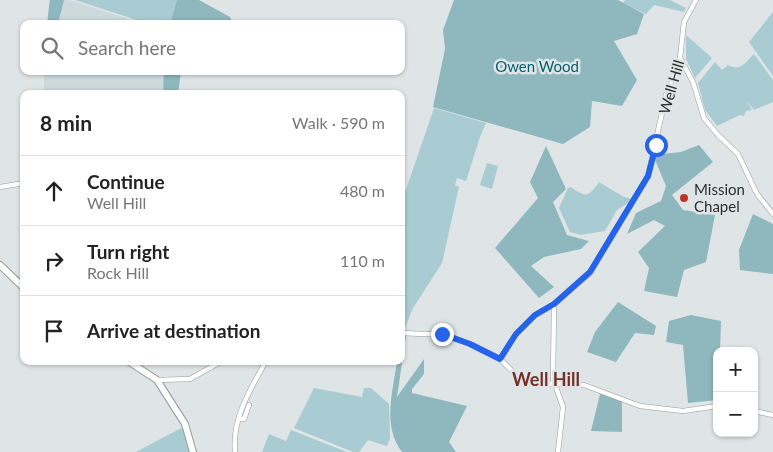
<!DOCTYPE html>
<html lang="en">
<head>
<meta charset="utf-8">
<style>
	:root { --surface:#fff; --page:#f2f2f2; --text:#222; --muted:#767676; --line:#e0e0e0 }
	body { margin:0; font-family:Lato,sans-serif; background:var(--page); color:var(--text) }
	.controls { position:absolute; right:15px; bottom:15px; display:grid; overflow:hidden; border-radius:10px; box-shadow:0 1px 4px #0004 }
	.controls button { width:45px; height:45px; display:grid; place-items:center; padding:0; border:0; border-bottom:1px solid var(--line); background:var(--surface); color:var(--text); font:25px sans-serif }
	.stop { position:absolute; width:15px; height:15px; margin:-11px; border:4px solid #2563eb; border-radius:50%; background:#fff }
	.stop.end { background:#2563eb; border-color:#fff; box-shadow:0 1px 5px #0008 }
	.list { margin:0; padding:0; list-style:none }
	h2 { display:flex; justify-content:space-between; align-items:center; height:65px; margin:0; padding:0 20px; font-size:21px }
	h2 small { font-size:16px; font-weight:400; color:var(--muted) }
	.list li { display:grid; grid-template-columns:32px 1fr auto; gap:15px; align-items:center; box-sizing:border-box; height:70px; padding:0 20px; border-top:1px solid var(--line) }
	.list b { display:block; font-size:19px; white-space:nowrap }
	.list p { margin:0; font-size:16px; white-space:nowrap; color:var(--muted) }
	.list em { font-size:16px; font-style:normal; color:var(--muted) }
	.icon { flex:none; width:28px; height:28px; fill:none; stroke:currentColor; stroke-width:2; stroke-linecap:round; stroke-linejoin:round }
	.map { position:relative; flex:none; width:773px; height:452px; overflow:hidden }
	.search { position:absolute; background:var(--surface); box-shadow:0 1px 4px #0004; left:20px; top:20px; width:385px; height:55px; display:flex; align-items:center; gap:12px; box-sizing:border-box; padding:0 18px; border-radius:10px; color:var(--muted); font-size:19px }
	.panel { position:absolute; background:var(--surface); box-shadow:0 1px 4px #0004; left:20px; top:90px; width:385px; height:275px; border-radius:10px }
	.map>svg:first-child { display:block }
	.built { fill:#ccdadd }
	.green { fill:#a9ccd2 }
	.forest { fill:#8eb7be }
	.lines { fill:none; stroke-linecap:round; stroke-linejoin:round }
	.street-casing { stroke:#959a9b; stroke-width:5.5 }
	.secondary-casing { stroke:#959a9b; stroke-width:8 }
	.street { stroke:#fff; stroke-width:4.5 }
	.secondary { stroke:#fff; stroke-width:6 }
	.route { stroke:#2563eb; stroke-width:6 }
	.poi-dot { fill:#c03327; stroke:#dfe5e6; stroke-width:2 }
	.labels { text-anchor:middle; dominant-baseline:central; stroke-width:5; stroke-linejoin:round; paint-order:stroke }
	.park-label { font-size:15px; fill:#075f6b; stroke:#dfe5e6 }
	.street-label { font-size:15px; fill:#2d2f2f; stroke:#dfe5e6 }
	.poi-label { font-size:15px; fill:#2d2f2f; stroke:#dfe5e6; text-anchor:start }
	.quarter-label { font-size:18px; font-weight:bold; fill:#742f26; stroke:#dfe5e6 }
</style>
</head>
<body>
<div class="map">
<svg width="773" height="452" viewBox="0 0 773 452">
	<rect width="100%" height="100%" fill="#dfe5e6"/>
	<g class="built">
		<polygon points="49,0 69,0 145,24 47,24"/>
		<polygon points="44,71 177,71 170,94 44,94"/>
	</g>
	<g class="green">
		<polygon points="75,0 177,0 170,24 149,24"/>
		<polygon points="625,0 670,0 686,8 684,12 654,5 646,14 623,3"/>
		<polygon points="773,12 773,76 749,42"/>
		<polygon points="686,35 712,58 695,78 686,59"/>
		<path d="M754,54L773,80V102L754,110L747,101L752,110L746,111L744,116L740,115L717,126L705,110L698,83L715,62L722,70L728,65C740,72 746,62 754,54Z"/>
		<polygon points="434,108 486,123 480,137 466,181 457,178 455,185 459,187 442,263 413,308 405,328 401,328 401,204"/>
		<polygon points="487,163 498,166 492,189 480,185"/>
		<path d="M599,182L624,197L632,199L630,202L617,210L605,231L580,235L570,232L559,208L568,188L571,187C586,198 589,197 599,182Z"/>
		<polygon points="314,388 362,397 364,388 371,388 389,404 390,438 387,446 368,440 359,452 353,452 294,428"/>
		<polygon points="183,427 189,452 136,452"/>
		<polygon points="291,430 347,452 262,452 269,434 286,441"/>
	</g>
	<g class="forest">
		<polygon points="50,0 64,0 58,24 47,24"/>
		<polygon points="177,0 199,0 230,17 233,24 170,24"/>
		<polygon points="454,0 618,0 644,14 637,34 614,41 637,80 622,106 592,101 590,127 563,144 433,107 445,49 443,30"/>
		<polygon points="164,71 181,71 178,94 163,94"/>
		<polygon points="699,145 713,162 672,195 683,210 715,215 706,262 684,270 677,297 644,291 649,268 638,252 665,226 654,220 627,234 636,213 661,201 666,186 653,155 681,152"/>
		<polygon points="546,146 566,189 553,202 567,235 589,241 581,249 544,257 531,266 554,287 539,298 495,248 538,198 530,182"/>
		<polygon points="753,214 773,224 773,274 740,270 739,250"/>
		<polygon points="618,302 656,326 654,335 635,333 616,362 587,352 595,332"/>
		<polygon points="691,315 721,321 720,351 717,351 717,400 688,403 683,345 666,342 669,321"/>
		<path d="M401,335L406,336L397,397L424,359V374L412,389V393L467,406L449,442L456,452H402C382,426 393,391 397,361H401Z"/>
		<polygon points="600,394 622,399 622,432 591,431"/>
	</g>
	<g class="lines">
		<defs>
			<g id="street">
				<polyline points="680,58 693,82 704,118 718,135 738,154 757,194 773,214"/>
				<polyline points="0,187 24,183"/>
				<polyline points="554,304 553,379 563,407 558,452"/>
				<polyline points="401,333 447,335 470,344 500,359 520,379 532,383 584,385 640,406 683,411 717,406"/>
				<polyline points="500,359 516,334 535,315 554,304 590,273 648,176 666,95 680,58 684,22 696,0"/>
				<polyline points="157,380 190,379 222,361"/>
				<polyline points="754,411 773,415"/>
				<polyline points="239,419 244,419 249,405"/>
				<path d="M235,452C232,418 250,390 266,361"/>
			</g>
			<g id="secondary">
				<polyline points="0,265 24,288"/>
				<polyline points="128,361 157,380 185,424 193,452"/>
			</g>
		</defs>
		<use href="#street" class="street-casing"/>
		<use href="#secondary" class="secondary-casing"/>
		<use href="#street" class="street"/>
		<use href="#secondary" class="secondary"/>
	</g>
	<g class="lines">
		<polyline class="route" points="442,334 470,344 500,359 516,334 535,315 554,304 590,272 648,176 656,145"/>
	</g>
	<circle class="poi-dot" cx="684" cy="198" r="5"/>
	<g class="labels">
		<g class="park-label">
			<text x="537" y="66">Owen Wood</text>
		</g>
		<g class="street-label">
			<text transform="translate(671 87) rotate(-74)">Well Hill</text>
		</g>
		<g class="poi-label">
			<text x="694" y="189">Mission<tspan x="694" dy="17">Chapel</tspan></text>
		</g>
		<g class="quarter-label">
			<text x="546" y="379">Well Hill</text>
		</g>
	</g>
</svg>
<div class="controls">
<button>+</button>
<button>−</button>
</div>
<div class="stop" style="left:656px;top:145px"></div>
<div class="stop end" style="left:442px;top:334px"></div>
<div class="search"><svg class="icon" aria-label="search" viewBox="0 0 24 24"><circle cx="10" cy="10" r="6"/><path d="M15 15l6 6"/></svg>Search here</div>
<section class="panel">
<h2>8 min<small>Walk · 590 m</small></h2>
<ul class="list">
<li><svg class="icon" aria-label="ahead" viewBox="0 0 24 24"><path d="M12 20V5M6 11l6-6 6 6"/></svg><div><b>Continue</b><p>Well Hill</p></div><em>480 m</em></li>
<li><svg class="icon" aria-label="right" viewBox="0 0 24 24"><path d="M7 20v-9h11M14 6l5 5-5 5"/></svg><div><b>Turn right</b><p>Rock Hill</p></div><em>110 m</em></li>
<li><svg class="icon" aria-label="arrive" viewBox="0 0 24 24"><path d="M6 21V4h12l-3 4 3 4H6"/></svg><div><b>Arrive at destination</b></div></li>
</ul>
</section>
</div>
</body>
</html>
